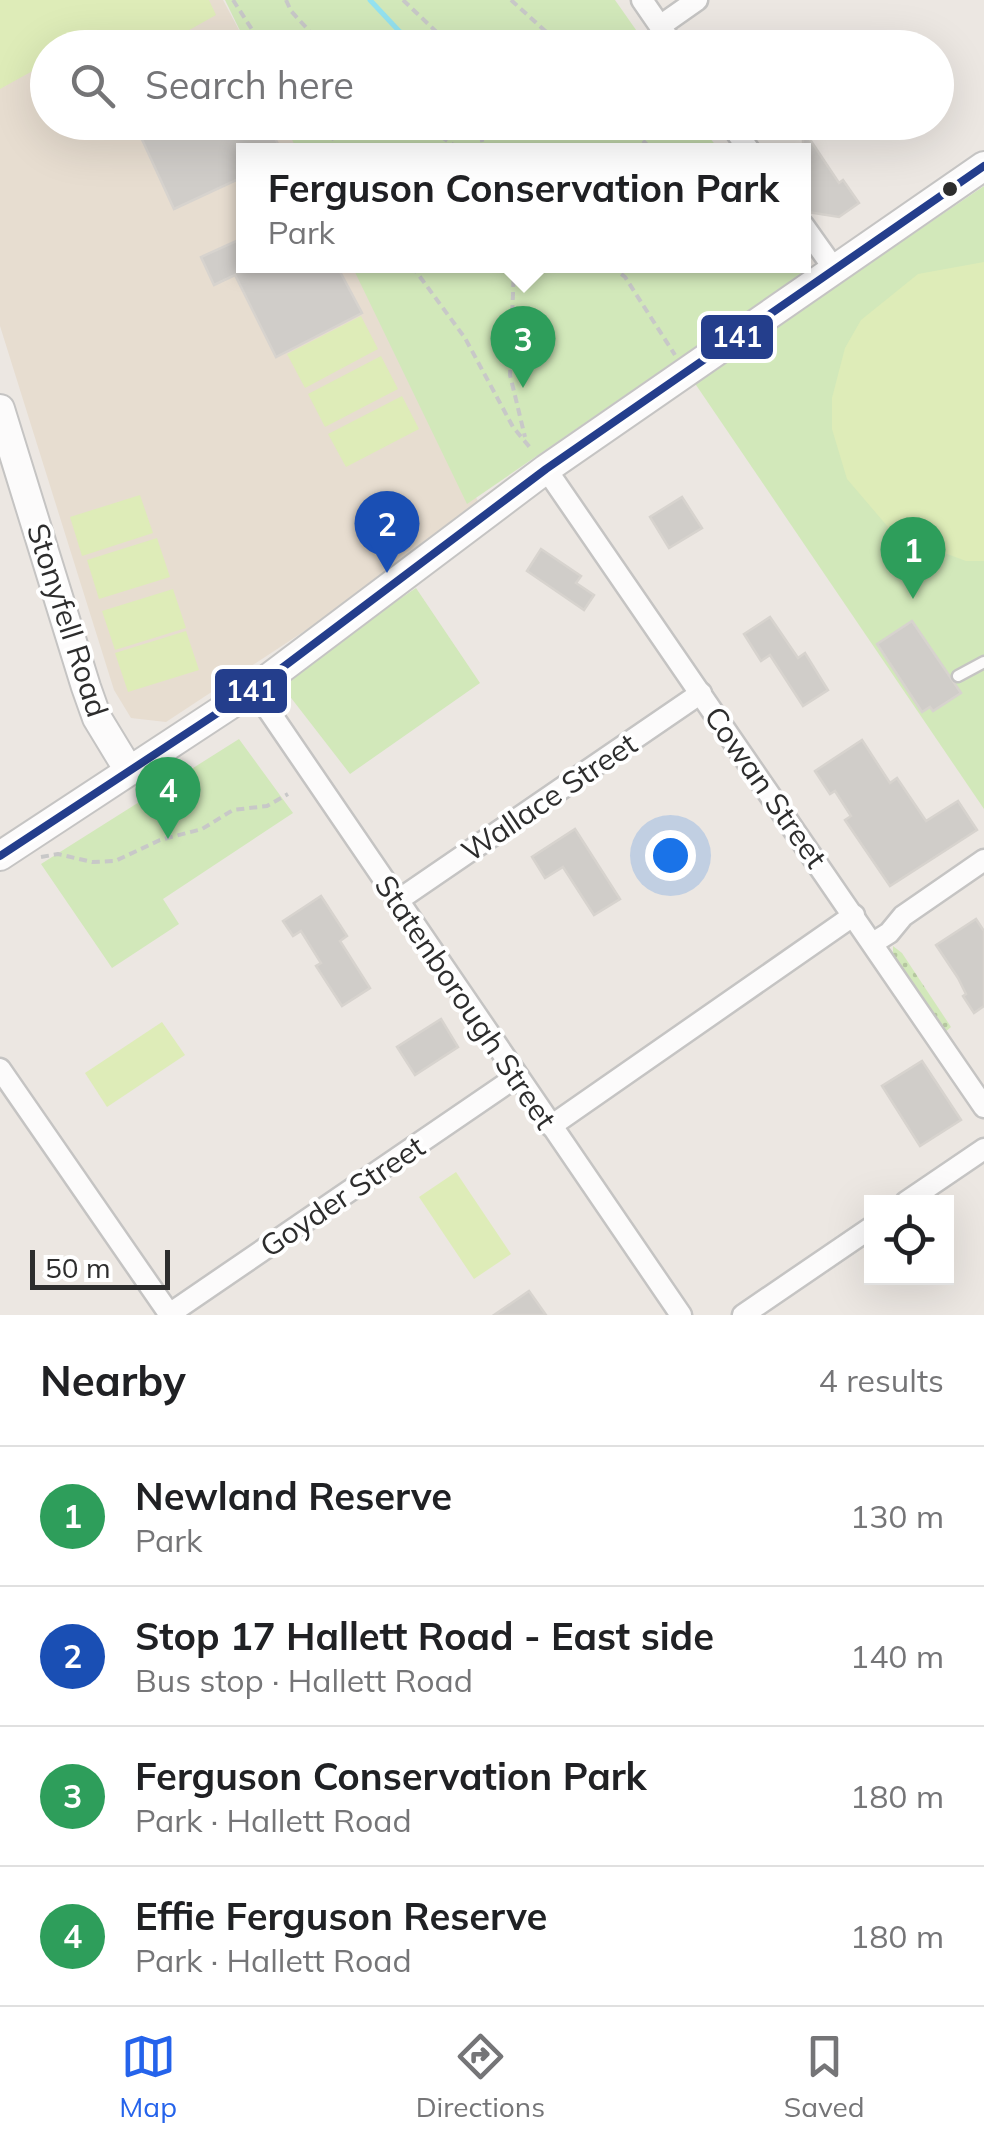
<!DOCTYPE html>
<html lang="en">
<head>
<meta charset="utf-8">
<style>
	:root { --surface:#fff; --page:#f6f6f6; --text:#202124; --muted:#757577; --line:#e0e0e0; --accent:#2563eb }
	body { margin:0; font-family:Mulish,sans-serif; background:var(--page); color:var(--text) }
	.controls { position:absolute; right:30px; bottom:30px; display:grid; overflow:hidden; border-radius:0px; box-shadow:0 10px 40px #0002 }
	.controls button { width:90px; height:90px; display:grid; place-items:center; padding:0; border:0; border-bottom:2px solid var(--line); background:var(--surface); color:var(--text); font:50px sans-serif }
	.scale { position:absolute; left:30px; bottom:25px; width:140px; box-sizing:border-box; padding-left:10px; border:5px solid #2d2d2d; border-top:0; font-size:28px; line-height:35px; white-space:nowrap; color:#2d2d2d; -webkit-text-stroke:8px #fff; paint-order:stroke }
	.you { position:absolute; left:670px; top:855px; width:35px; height:35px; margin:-25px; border:8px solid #fff; border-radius:50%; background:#1a73e8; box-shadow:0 0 0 15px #1a73e833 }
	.badge { display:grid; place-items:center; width:65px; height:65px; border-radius:50%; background:var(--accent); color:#fff; font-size:32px; font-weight:700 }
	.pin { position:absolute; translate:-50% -82px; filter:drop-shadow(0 2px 5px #0008) }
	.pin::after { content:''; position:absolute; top:52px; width:35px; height:30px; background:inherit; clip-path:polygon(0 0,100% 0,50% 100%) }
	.popup { position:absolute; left:236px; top:143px; width:575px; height:130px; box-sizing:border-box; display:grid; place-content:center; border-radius:0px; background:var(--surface); filter:drop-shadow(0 2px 8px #0005); font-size:32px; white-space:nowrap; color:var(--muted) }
	.popup b { font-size:38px; color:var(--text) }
	.popup::after { content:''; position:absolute; left:50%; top:100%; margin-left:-20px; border:20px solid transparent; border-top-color:var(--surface) }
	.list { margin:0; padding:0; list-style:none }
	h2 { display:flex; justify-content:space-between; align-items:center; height:130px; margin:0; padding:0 40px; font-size:42px }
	h2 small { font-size:32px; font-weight:400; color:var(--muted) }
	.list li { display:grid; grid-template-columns:65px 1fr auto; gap:30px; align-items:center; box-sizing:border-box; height:140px; padding:0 40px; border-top:2px solid var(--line) }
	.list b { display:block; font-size:38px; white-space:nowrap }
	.list p { margin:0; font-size:32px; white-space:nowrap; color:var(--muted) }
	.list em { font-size:32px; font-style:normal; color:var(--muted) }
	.icon { flex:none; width:55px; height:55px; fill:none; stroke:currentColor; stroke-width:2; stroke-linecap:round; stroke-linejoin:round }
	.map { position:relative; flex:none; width:984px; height:1315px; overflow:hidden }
	.search { position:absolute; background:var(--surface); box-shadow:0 10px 40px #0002; left:30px; right:30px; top:30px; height:110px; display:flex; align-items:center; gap:25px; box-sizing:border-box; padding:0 35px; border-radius:55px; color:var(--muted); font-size:38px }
	.sheet { height:690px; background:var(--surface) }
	nav { display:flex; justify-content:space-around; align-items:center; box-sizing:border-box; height:140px; border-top:2px solid var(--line); background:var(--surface); font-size:28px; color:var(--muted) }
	nav a { display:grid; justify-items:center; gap:5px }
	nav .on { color:var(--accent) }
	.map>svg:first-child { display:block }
	.education { fill:#e7ddd0 }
	.grass { fill:url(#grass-dots) }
	.park { fill:#d2e8ba }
	.pitch { fill:#deecb8 }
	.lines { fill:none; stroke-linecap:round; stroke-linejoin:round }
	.stream { stroke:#94e2f0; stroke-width:5 }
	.building { fill:#d0cdc9; stroke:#d7d3ce; stroke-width:2.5 }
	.lane-casing { stroke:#c5c4c3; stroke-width:15 }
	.street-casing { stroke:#c5c4c3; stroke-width:25 }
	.secondary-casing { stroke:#c5c4c3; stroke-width:32 }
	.path { stroke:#c8c8c8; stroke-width:4; stroke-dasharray:8 5; stroke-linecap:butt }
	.lane { stroke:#fcfbfb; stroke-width:10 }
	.street { stroke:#fcfbfb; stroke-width:20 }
	.secondary { stroke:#fcfbfb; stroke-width:28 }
	.bus-1-casing { stroke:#fff; stroke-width:15 }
	.bus-1 { stroke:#243e8c; stroke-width:8 }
	.bus-dot { fill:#2d2d2d; stroke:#fff; stroke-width:4 }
	.labels { text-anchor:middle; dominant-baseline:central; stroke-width:8; stroke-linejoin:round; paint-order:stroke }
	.street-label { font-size:30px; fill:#2d2d2d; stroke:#fff }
	.line-badge { stroke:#fff; stroke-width:4 }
	.badge-label { font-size:28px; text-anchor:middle; font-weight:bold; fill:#fff }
</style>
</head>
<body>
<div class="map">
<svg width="984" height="1315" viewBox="0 0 984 1315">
	<defs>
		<pattern id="grass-dots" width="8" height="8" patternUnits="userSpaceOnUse" patternTransform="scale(2.5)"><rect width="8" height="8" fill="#d2e8ba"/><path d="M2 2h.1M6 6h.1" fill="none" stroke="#b5c7a0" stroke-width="1.8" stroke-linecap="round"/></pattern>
	</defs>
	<rect width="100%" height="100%" fill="#ece7e2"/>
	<polygon class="education" points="0,0 223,0 248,47 48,48 48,122 286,123 300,150 243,150 243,266 358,266 484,513 166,722 131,718 114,690 0,326"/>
	<polygon class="grass" points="893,946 902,953 951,1027 944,1033 893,957"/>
	<g class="park">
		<polygon points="225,0 615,0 648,47 248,47"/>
		<polygon points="284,123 699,123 719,150 297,150"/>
		<polygon points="984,186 984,809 694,382"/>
		<polygon points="352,266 798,266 803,273 467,504"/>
		<polygon points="416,588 480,683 350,774 278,681"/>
		<polygon points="239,739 293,813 163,899 179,924 112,968 41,864"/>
	</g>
	<g class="pitch">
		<polygon points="0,0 209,0 216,15 159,47 48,48 47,63 0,89"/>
		<polygon points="984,262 984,561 966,561 894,534 847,479 832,429 832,398 845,348 861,320 918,274"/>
		<polygon points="361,316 378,349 305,388 287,354"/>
		<polygon points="381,356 398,389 325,427 308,394"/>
		<polygon points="402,396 419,429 346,467 328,434"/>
		<polygon points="140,495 153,533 82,556 70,517"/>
		<polygon points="157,538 170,577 99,599 87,560"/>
		<polygon points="173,589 186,628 115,650 102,611"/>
		<polygon points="186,631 199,670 128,692 115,653"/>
		<polygon points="162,1022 185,1055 107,1107 85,1073"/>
		<polygon points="456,1172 511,1254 474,1279 419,1197"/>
	</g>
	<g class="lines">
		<polyline class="stream" points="370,0 399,31 423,48"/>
	</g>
	<g class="building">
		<polygon points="134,122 267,122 281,150 243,150 243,177 174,209"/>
		<polygon points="803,129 839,183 843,180 859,203 839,217 808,212 803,204"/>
		<polygon points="243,238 243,266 337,266 362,313 276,357 235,275 214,285 201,257"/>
		<polygon points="682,497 702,528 669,548 650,517"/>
		<polygon points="541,549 581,576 576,583 594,595 584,610 527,571"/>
		<polygon points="770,617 798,658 805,653 828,690 803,706 770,655 761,661 744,634"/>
		<polygon points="912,621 961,693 933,711 930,707 922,712 877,644"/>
		<polygon points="862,740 890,783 897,778 926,821 958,801 977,830 890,886 845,820 851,816 835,791 830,794 815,771"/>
		<polygon points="575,829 620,899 594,915 563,867 545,878 532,857"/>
		<polygon points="321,896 347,936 340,941 370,988 342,1006 316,966 321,963 301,931 293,936 283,921"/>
		<polygon points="976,919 984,931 984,1006 974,1013 963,996 966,994 958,978 936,945"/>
		<polygon points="441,1019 458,1047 415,1075 397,1047"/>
		<polygon points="922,1061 961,1120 920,1146 882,1086"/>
		<polygon points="529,1291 546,1315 494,1315"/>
	</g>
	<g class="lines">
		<defs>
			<polyline id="lane" points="958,676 984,662"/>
			<g id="street">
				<polyline points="642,0 675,48"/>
				<polyline points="660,26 697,0"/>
				<polyline points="729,122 749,150"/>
				<polyline points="803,225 835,270"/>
				<polyline points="546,469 984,1107"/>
				<polyline points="254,689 681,1315"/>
				<polyline points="397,901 701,693"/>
				<polyline points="873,943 889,933 903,916 984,860"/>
				<polyline points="0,1069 170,1315"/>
				<polyline points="551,1126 854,915"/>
				<polyline points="906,1202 984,1149"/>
				<polyline points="168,1315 516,1077"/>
				<polyline points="743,1315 872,1227"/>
			</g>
			<g id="secondary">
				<polyline points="0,409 86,687 97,718 128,769"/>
				<polyline points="0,856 254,689 546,469 984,166"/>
			</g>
		</defs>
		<use href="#lane" class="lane-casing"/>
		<use href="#street" class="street-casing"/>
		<use href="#secondary" class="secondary-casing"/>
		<g class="path">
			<polyline points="233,0 264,48"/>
			<polyline points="286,0 291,11 325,48"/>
			<polyline points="403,0 444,39 468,48"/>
			<polyline points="511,0 564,48"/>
			<polyline points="622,48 644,35"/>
			<polyline points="323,122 340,150"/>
			<polyline points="419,122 461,150"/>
			<polyline points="476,122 485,150"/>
			<polyline points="625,122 652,150"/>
			<polyline points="412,266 465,338 513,427 532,450"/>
			<polyline points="514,266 510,375 525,437"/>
			<polyline points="611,266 625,277 675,355"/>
			<polyline points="41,857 58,854 92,862 115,861 160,840 202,829 233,810 267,806 288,794"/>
		</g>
		<use href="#lane" class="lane"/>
		<use href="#street" class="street"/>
		<use href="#secondary" class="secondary"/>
		<defs>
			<polyline id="bus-1" points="0,856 254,689 546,469 984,166"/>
		</defs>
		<use href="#bus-1" class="bus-1-casing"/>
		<use href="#bus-1" class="bus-1"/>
	</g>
	<circle class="bus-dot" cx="950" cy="189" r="9"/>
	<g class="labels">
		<g class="street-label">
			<text transform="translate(68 620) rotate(72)">Stonyfell Road</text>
			<text transform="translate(766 787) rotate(55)">Cowan Street</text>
			<text transform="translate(549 797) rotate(-34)">Wallace Street</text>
			<text transform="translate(466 1002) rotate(56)">Statenborough Street</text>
			<text transform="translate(342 1196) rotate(-34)">Goyder Street</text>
		</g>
	</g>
	<g class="line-badge">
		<rect x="699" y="313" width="76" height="48" rx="10" fill="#243e8c"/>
		<rect x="213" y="667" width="76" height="48" rx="10" fill="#243e8c"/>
	</g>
	<g class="badge-label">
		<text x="737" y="347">141</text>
		<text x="251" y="701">141</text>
	</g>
</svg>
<div class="controls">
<button><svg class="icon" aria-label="locate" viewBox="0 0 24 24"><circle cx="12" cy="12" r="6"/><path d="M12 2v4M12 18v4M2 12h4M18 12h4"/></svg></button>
</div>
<div class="scale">50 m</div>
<div class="you"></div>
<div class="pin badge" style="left:913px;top:599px;background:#2e9e5b">1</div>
<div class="pin badge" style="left:387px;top:573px;background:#1a4fb4">2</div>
<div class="pin badge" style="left:523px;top:388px;background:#2e9e5b">3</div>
<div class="popup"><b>Ferguson Conservation Park</b>Park</div>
<div class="pin badge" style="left:168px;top:839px;background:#2e9e5b">4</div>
<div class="search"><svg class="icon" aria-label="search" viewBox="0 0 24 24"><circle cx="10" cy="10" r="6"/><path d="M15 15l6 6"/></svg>Search here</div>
</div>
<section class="sheet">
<h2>Nearby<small>4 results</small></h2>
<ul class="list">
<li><span class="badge" style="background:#2e9e5b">1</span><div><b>Newland Reserve</b><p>Park</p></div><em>130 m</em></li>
<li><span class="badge" style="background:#1a4fb4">2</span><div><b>Stop 17 Hallett Road - East side</b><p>Bus stop · Hallett Road</p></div><em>140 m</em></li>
<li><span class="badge" style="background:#2e9e5b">3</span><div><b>Ferguson Conservation Park</b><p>Park · Hallett Road</p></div><em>180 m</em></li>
<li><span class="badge" style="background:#2e9e5b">4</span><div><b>Effie Ferguson Reserve</b><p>Park · Hallett Road</p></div><em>180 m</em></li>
</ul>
</section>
<nav>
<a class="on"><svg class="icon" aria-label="map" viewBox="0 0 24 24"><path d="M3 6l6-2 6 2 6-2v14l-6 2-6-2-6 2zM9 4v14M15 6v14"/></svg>Map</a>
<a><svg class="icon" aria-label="directions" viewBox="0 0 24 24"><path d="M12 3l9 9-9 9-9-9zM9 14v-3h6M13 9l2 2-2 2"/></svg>Directions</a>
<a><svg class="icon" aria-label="saved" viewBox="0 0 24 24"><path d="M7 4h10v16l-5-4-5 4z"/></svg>Saved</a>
</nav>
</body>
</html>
